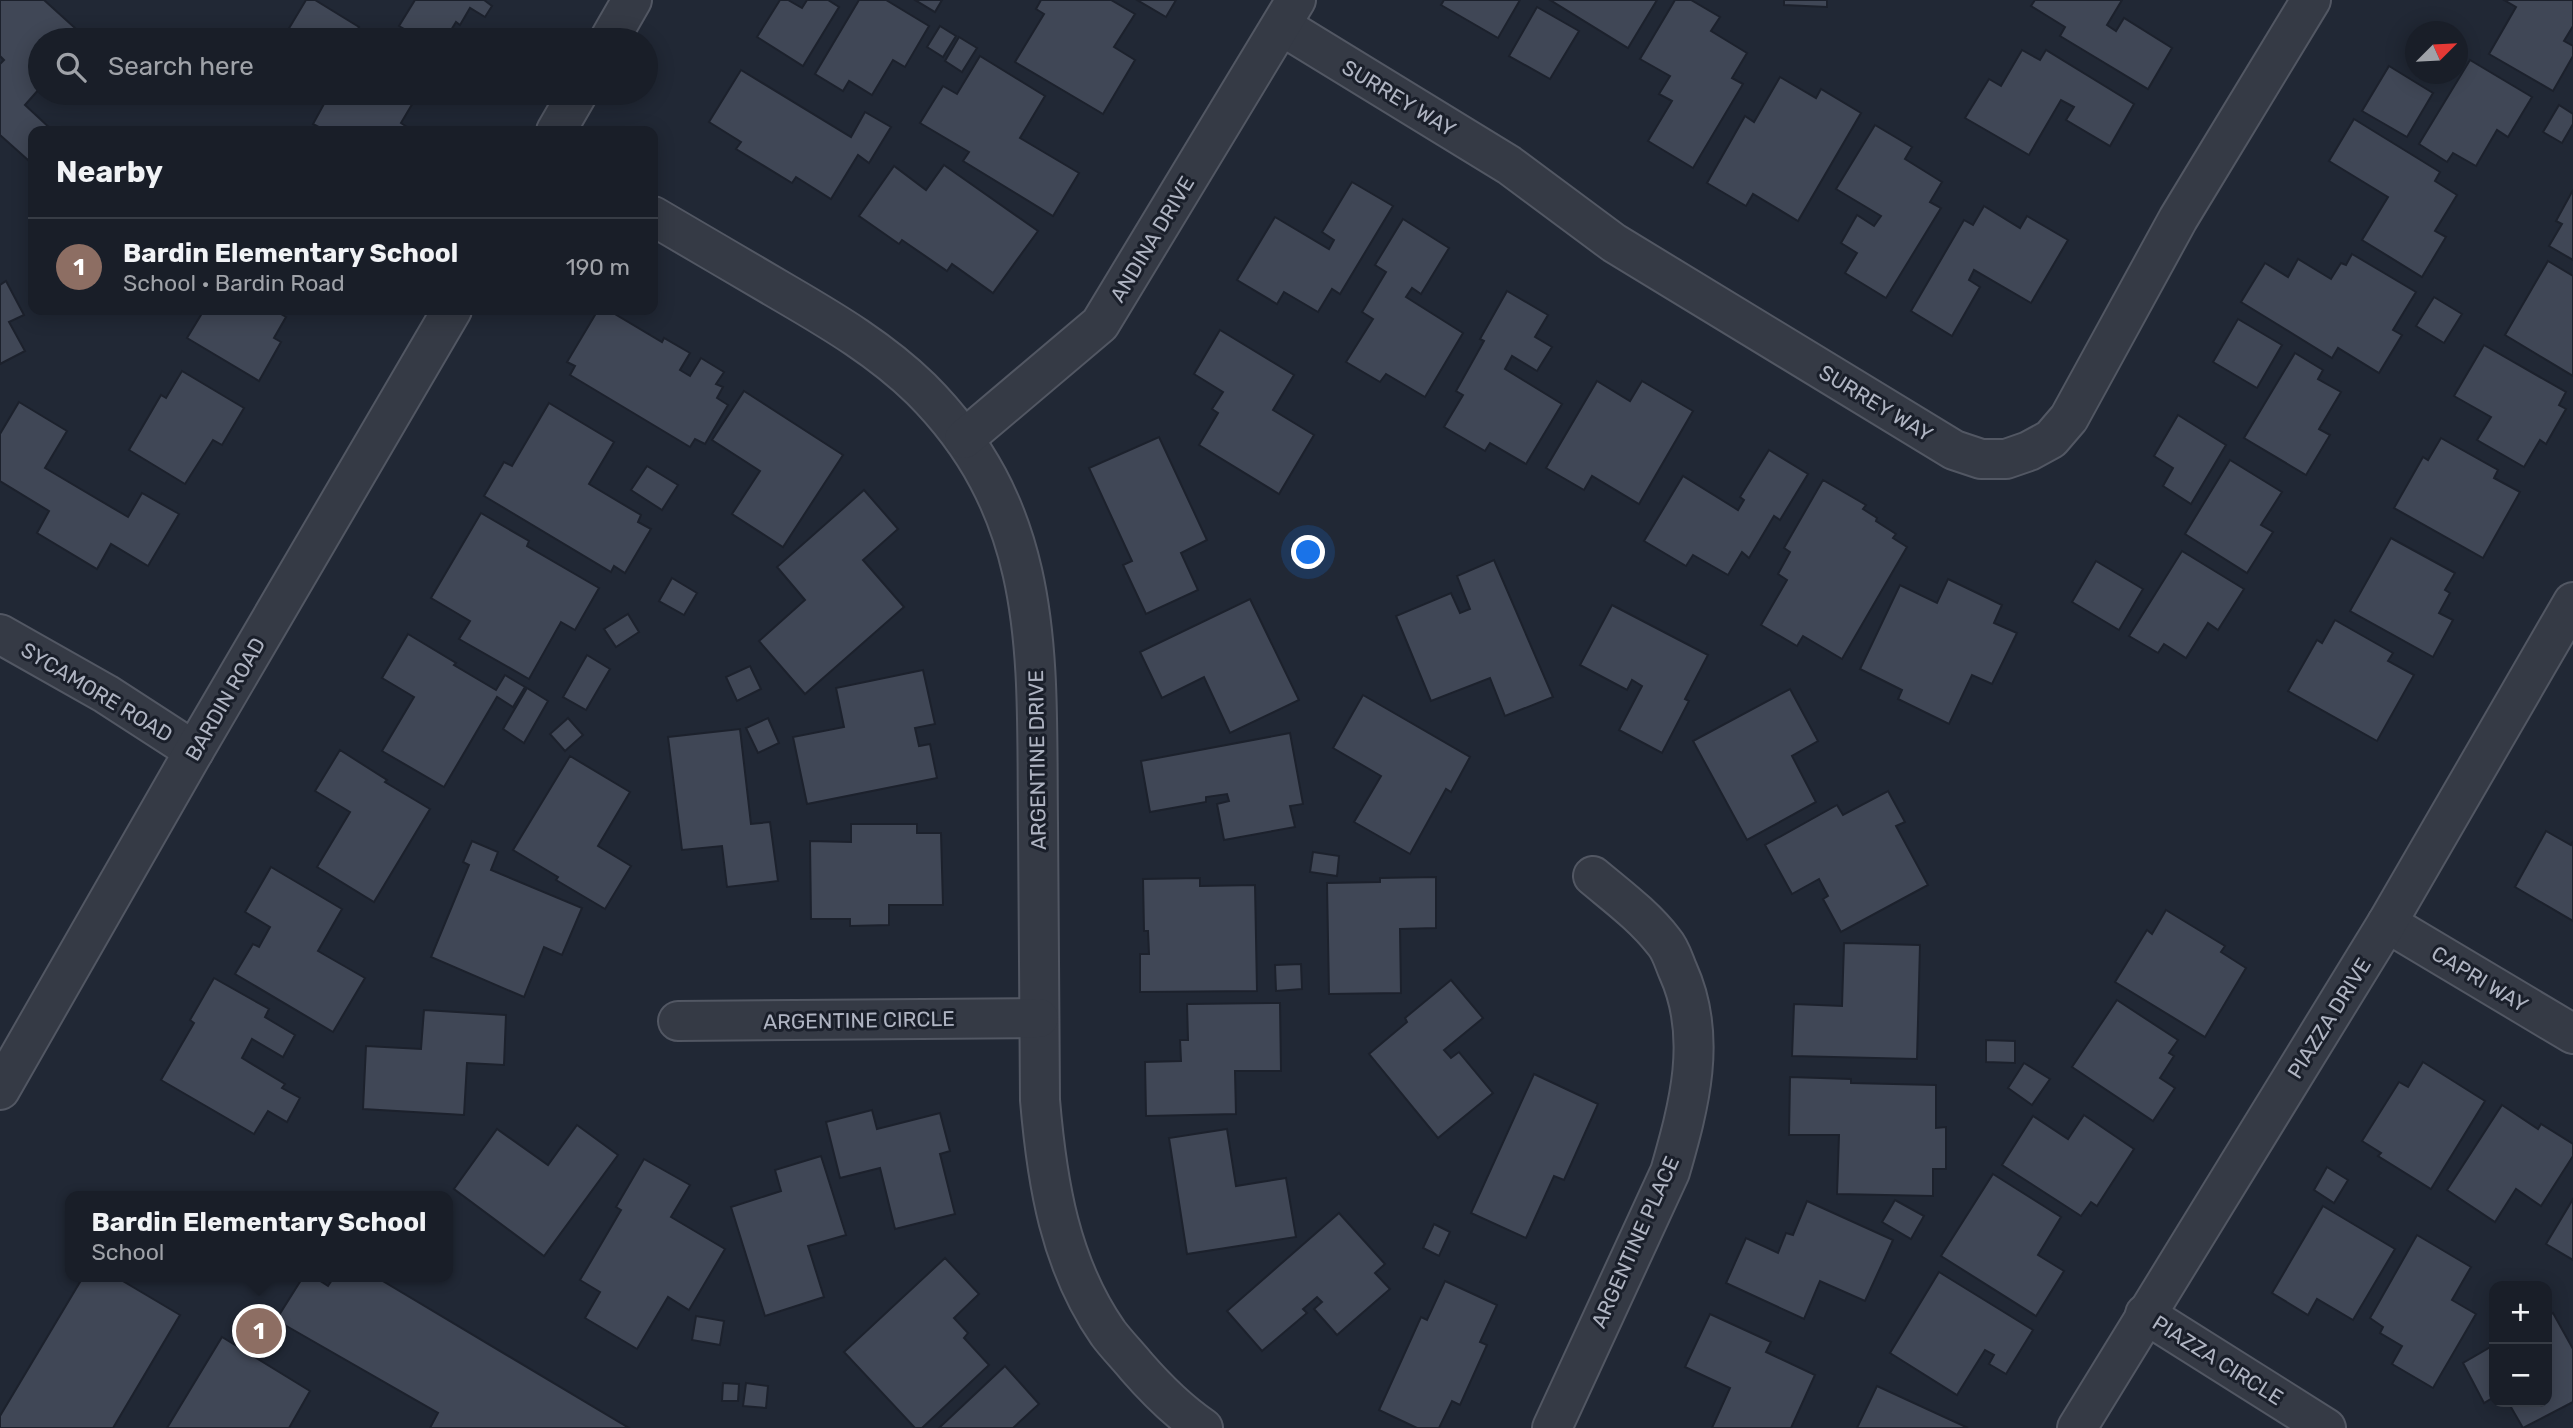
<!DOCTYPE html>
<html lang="en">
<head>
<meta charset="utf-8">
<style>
	:root { --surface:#191e28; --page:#222730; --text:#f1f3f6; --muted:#9fa2a8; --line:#373c45; --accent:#89a4ed }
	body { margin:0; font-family:Rubik,sans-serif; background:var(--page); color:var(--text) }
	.controls { position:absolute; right:21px; bottom:21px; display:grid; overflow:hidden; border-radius:14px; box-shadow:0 4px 18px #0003 }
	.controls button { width:63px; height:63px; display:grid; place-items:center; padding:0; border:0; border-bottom:2px solid var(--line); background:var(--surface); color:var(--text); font:35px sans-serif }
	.compass { position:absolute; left:2405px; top:21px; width:63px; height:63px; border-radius:50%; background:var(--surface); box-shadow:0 4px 18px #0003; rotate:66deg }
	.you { position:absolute; left:1309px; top:553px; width:24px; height:24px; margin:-18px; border:5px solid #fff; border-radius:50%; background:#1a73e8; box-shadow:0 0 0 10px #1a73e833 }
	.badge { display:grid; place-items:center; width:46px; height:46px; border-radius:50%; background:var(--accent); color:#fff; font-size:23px; font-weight:700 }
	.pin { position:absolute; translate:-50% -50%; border:4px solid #fff; box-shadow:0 2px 7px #0006 }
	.popup { position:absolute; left:65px; top:1191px; width:388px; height:91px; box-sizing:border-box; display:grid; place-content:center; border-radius:14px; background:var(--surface); filter:drop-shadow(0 2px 5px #0005); font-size:23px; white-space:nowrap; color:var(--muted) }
	.popup b { font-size:26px; color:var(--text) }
	.popup::after { content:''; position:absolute; left:50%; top:100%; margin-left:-14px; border:14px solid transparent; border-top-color:var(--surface) }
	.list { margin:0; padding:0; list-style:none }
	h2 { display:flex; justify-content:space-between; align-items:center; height:91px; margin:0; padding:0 28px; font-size:30px }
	h2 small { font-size:23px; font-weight:400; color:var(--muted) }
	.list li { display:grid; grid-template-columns:46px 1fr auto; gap:21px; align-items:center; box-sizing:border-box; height:98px; padding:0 28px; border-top:2px solid var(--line) }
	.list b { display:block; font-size:26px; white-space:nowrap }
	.list p { margin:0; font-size:23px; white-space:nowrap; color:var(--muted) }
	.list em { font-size:23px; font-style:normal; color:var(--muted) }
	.icon { flex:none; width:38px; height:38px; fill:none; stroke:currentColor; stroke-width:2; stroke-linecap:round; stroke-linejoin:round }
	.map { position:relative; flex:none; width:2573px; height:1428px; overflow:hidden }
	.search { position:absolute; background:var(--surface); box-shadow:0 4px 18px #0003; left:28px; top:28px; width:630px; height:77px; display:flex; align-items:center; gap:18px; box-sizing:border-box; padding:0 24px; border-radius:38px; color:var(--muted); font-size:26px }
	.panel { position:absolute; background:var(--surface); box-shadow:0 4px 18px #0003; left:28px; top:126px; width:630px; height:189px; border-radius:14px }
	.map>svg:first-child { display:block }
	.building { fill:#404756; stroke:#1c212c; stroke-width:2 }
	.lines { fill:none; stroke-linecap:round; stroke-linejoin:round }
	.minor-casing { stroke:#525763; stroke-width:42 }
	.tertiary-casing { stroke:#525763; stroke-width:42 }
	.minor { stroke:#353a45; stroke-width:38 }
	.tertiary { stroke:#353a45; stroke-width:38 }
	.labels { text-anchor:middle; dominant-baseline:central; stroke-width:6; stroke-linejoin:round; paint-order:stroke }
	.street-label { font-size:21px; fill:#afb4c2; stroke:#1a1f2a }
</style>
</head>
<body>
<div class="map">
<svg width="2573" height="1428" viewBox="0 0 2573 1428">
	<rect width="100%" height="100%" fill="#212835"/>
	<g class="building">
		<polygon points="0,0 44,0 86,38 84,40 40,40 40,88 25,105 53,131 33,131 33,153 28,160 0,135 0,64 4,60 0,56"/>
		<polygon points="306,0 315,0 359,27 351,40 293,40 285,35"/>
		<polygon points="415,0 484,0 492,6 485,17 470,8 460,25 456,22 445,40 424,40 399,26"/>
		<polygon points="780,0 788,0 802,8 807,0 828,0 839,7 803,66 757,37"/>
		<polygon points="859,0 886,0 929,26 905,67 893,60 872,95 849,81 843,91 815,74"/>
		<polygon points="915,0 942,0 935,12"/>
		<polygon points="1041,0 1111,0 1135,14 1114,47 1135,60 1103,114 1015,62 1044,14 1036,9"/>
		<polygon points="1137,0 1176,0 1166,17"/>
		<polygon points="1444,0 1520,0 1498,38 1441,5"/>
		<polygon points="1550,0 1657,0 1628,48"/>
		<polygon points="1675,0 1691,0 1720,17 1711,31 1747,53 1732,78 1743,84 1693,168 1648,141 1672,101 1659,94 1670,76 1640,59"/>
		<polygon points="1784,0 1827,0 1827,7 1784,5"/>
		<polygon points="2035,0 2122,0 2107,25 2116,31 2124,18 2172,48 2148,89 2060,36 2065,27 2031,6"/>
		<polygon points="2504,0 2573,0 2573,26 2564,41 2573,46 2573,56 2553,91 2489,54 2516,7"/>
		<polygon points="1537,7 1579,31 1550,79 1509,56"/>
		<polygon points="940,26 956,36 943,57 927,47"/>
		<polygon points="959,37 977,48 962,72 945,61"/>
		<polygon points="2022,50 2040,60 2046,50 2134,104 2110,146 2066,120 2074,107 2061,100 2029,155 1965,118 1989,79 2001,86"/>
		<polygon points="980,56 1045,96 1020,138 1079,173 1053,216 963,161 969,152 920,123 943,86 957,94"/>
		<polygon points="2470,60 2532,97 2508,137 2497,130 2476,166 2453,153 2447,162 2419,144"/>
		<polygon points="2389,66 2433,93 2407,137 2362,111"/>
		<polygon points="741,70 851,137 865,112 891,127 869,163 858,155 831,199 796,177 792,183 736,149 741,142 709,122"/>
		<polygon points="1780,77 1816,98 1821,89 1861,113 1798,221 1753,194 1746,206 1707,183 1745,116 1754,122"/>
		<polygon points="330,93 400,93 414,101 401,123 407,127 405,131 326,131 313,124"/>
		<polygon points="2559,105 2573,114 2573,124 2562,143 2543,132"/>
		<polygon points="2354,119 2440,172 2435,181 2457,195 2435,231 2446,237 2422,277 2362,240 2388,197 2329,161"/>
		<polygon points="1875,125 1912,147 1905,159 1942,182 1930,202 1941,208 1886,298 1845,273 1857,253 1841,243 1857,215 1874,226 1881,216 1836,189"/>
		<polygon points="944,165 1038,231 993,293 952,264 947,271 902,240 899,244 859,216 894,166 926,190"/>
		<polygon points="1352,182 1393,206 1340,294 1332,289 1318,312 1284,292 1277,304 1237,280 1275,217 1329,249 1334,240 1322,232"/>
		<polygon points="2573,190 2573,260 2549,246 2562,224 2556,221"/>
		<polygon points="1984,206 2020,228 2027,216 2068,240 2031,303 1974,270 1969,280 1980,287 1952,336 1911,311 1964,220 1973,225"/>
		<polygon points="1403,219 1449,248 1421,294 1412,288 1406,297 1463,333 1425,397 1386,374 1380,382 1346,362 1373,319 1362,312 1386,272 1375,265"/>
		<polygon points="2352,254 2416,292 2393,330 2402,335 2379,373 2338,348 2332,358 2241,302 2265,263 2288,277 2298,259 2331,279 2341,263 2346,265"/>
		<polygon points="2548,261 2573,276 2573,376 2505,335"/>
		<polygon points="6,281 24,315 9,322 25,351 0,364 0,285"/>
		<polygon points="1507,291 1548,315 1535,337 1552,347 1537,371 1512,356 1505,369 1562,404 1526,464 1490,443 1485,451 1444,427 1463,395 1456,391 1484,341 1480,339"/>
		<polygon points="2434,297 2462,314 2444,343 2416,326"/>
		<polygon points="204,310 274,310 286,317 274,338 281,342 259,381 187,338"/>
		<polygon points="598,310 608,310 662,342 664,338 690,353 680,370 690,376 701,358 724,372 716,384 723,387 717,398 728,405 705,444 695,439 690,447 570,375 575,366 567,362"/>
		<polygon points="2238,319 2282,345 2257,388 2213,362"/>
		<polygon points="1220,330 1294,375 1273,410 1314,435 1279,494 1199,445 1218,413 1212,409 1223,392 1194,374"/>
		<polygon points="2484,345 2566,392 2559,405 2566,409 2546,444 2540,440 2524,467 2477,440 2491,417 2454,396"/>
		<polygon points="2295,353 2323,370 2318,379 2341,392 2319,429 2330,435 2306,475 2244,438"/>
		<polygon points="182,371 244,408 222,445 213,440 185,484 129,450 161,395 166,398"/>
		<polygon points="1597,381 1630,401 1642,381 1693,411 1639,504 1592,476 1584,490 1546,468"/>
		<polygon points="744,391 843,455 783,547 732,514 760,471 712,440"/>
		<polygon points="19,402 67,431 45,468 128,517 142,493 179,514 148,566 111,544 97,569 37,533 49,511 0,481 0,434"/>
		<polygon points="549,403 614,442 589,484 641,515 638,522 651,529 625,573 614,566 611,572 484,496 504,462 512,466"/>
		<polygon points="2178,415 2226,445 2191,504 2163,486 2173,468 2154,456"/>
		<polygon points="1159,437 1207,540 1181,553 1198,590 1146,614 1123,565 1132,561 1089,468"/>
		<polygon points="2441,438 2498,470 2494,478 2520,492 2483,558 2394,508 2423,457 2428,460"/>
		<polygon points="1769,450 1808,474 1780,520 1774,516 1749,558 1742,552 1728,575 1693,555 1686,566 1644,541 1683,476 1738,510 1744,500 1740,497"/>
		<polygon points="2230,460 2282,492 2261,525 2273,532 2247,573 2185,534"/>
		<polygon points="647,466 678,485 662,510 631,490"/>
		<polygon points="1823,480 1866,505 1863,509 1877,518 1876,521 1896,534 1893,538 1907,547 1842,659 1803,636 1797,646 1761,625 1787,580 1778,574 1790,552 1784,548"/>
		<polygon points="864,490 898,529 863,560 904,607 805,694 759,641 805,600 777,567"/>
		<polygon points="481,513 529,541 527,546 599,588 575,630 561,622 529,679 459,639 470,621 431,598"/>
		<polygon points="2391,538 2455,573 2445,590 2450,593 2439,613 2453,620 2433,657 2350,611"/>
		<polygon points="2182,551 2244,589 2218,630 2208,623 2186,658 2164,644 2158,653 2129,636"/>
		<polygon points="1494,560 1553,697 1505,716 1490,678 1431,701 1396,616 1451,593 1460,613 1470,609 1457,576"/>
		<polygon points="2096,561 2143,589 2119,630 2072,602"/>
		<polygon points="672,578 697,593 684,615 659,601"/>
		<polygon points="1948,579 2002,605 1994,623 2017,633 1992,684 1972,675 1949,724 1898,699 1902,690 1860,669 1900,585 1937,603"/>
		<polygon points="1250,599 1299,700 1230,733 1204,677 1162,698 1140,652"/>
		<polygon points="1612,605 1708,655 1685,699 1689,701 1662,753 1619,730 1642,686 1632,680 1627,690 1580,665"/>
		<polygon points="628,614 639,632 616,647 604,629"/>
		<polygon points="2335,620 2393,653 2388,661 2414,675 2377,741 2288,691 2317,640 2322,643"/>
		<polygon points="408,634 456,663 454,665 496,690 505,675 525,687 513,707 497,697 444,787 382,751 414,697 382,678"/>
		<polygon points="587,655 610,669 586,710 563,697"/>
		<polygon points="750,666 761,689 737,701 726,677"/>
		<polygon points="923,670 935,724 915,728 919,746 930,744 937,778 807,804 793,737 844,727 836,688"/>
		<polygon points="527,688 548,701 524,743 503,729"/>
		<polygon points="1790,689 1818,741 1792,756 1816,802 1747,840 1693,741"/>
		<polygon points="1363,695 1470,757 1451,792 1446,789 1410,854 1354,822 1381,776 1333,748"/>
		<polygon points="568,718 583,735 565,751 550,734"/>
		<polygon points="768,718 779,743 758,753 746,728"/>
		<polygon points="740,729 751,824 770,822 778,881 727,887 722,846 682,850 668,737"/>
		<polygon points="1290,733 1303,804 1290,806 1295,827 1224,840 1217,804 1229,801 1227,794 1206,797 1206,802 1150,812 1141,761"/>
		<polygon points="340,750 387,780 385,782 430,809 374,902 317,867 350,812 315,791"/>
		<polygon points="570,756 630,792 598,846 631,866 605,909 556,880 558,877 513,850"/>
		<polygon points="1888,791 1905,822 1896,826 1928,885 1841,932 1823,899 1828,896 1819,879 1792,894 1765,845 1837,805 1843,815"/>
		<polygon points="851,824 917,824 917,833 941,833 943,905 889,905 889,925 850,926 850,919 811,919 810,841 851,842"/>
		<polygon points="2546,831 2571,845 2573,841 2573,921 2515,887"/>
		<polygon points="472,841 498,852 491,870 582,908 562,955 544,947 524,997 431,957 469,865 463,862"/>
		<polygon points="1313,852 1339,856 1337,876 1310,872"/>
		<polygon points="271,867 342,909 318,951 365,978 333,1032 235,974 253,944 259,947 270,927 245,912"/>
		<polygon points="1436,877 1436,928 1400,929 1401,993 1329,994 1327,883 1380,882 1380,878"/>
		<polygon points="1200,878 1200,886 1255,885 1257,991 1140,992 1140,954 1149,954 1148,931 1144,931 1143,879"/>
		<polygon points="2166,910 2225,946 2221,952 2246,968 2205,1037 2115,982 2147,930 2152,934"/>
		<polygon points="1844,943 1920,945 1917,1059 1792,1056 1794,1004 1842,1006"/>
		<polygon points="1301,964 1302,989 1276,991 1275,965"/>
		<polygon points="214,978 269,1009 265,1017 295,1035 283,1057 252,1039 242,1058 285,1084 282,1088 300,1098 287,1122 268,1111 254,1134 161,1080 194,1023 190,1020"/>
		<polygon points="1451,980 1483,1018 1444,1050 1451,1058 1459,1052 1493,1093 1438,1138 1369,1054 1407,1022 1405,1018"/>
		<polygon points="2117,1000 2178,1040 2169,1053 2174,1056 2160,1078 2175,1088 2153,1121 2072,1067"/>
		<polygon points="1280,1003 1281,1071 1235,1071 1236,1114 1146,1116 1145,1062 1181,1061 1180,1040 1188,1040 1187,1004"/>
		<polygon points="424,1010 506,1015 504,1065 467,1063 464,1115 363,1109 366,1046 421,1049"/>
		<polygon points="1986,1040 2015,1041 2015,1063 1986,1062"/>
		<polygon points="2423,1062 2485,1101 2431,1189 2378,1156 2381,1153 2362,1141 2399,1082 2408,1087"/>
		<polygon points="2024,1063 2050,1079 2032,1105 2008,1088"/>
		<polygon points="1534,1074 1598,1104 1564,1180 1554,1176 1526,1238 1471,1213"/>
		<polygon points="1790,1077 1851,1079 1851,1083 1936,1085 1936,1128 1946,1127 1946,1169 1933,1169 1933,1196 1837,1194 1839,1135 1789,1135"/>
		<polygon points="2502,1105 2538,1129 2541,1124 2573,1144 2573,1156 2541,1206 2516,1189 2495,1222 2447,1190"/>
		<polygon points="872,1110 877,1129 940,1113 950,1151 940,1154 955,1214 895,1229 880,1168 840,1178 826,1122"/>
		<polygon points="2084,1115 2134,1149 2097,1206 2091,1202 2081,1216 2002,1165 2033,1116 2068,1139"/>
		<polygon points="577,1125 618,1155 544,1256 454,1189 497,1129 548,1165"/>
		<polygon points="1227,1129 1236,1186 1286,1178 1296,1237 1187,1254 1169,1138"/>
		<polygon points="821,1156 846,1235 808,1246 824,1297 765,1316 731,1207 781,1191 775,1170"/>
		<polygon points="644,1159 690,1185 671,1217 725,1249 689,1310 668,1297 637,1349 585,1318 600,1292 580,1280 621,1210 616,1207"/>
		<polygon points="2327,1167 2348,1180 2334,1203 2314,1190"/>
		<polygon points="1993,1174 2061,1217 2038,1255 2064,1271 2036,1316 1941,1256"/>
		<polygon points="2573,1199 2573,1260 2546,1244"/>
		<polygon points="1895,1200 1924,1216 1911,1239 1882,1222"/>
		<polygon points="1807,1201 1893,1240 1865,1301 1820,1281 1804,1319 1726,1283 1746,1238 1778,1253 1786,1233 1793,1235"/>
		<polygon points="2323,1206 2395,1249 2353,1320 2317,1299 2308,1315 2272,1293"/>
		<polygon points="1339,1213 1385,1264 1375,1273 1390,1289 1337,1335 1314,1309 1322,1302 1317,1297 1303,1309 1307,1313 1262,1351 1227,1311"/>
		<polygon points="1434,1224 1450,1232 1439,1256 1423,1248"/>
		<polygon points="2417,1235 2471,1267 2452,1300 2476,1314 2433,1388 2392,1364 2402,1346 2380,1333 2383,1327 2370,1318"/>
		<polygon points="945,1258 979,1294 954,1318 968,1333 964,1338 989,1365 922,1428 915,1428 844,1352"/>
		<polygon points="1939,1272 2033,1330 2006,1374 1989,1364 1994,1355 1985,1350 1957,1395 1890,1353"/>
		<polygon points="83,1277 116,1277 180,1315 113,1428 0,1428 0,1416"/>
		<polygon points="303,1277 314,1277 328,1286 334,1277 376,1277 629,1428 430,1428 438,1413 276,1320"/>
		<polygon points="1445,1281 1497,1305 1480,1342 1487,1345 1460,1405 1452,1401 1439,1428 1417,1428 1379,1410 1421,1317 1427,1320"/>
		<polygon points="2553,1313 2573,1349 2573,1402 2523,1428 2508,1402 2547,1402 2547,1317"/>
		<polygon points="1710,1314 1771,1342 1766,1352 1815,1375 1791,1428 1712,1428 1730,1388 1685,1367"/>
		<polygon points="696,1316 724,1321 720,1345 692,1340"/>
		<polygon points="222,1337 310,1391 289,1428 167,1428"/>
		<polygon points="2494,1345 2494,1397 2484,1403 2463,1363"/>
		<polygon points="1005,1366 1039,1404 1013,1428 939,1428"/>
		<polygon points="723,1383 739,1384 738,1401 722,1401"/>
		<polygon points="746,1383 768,1386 766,1408 743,1406"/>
		<polygon points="1877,1386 1968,1428 1857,1428"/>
	</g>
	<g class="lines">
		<defs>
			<g id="minor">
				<polyline points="1282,26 1509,165 1614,243 1954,450 1981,459 2006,459 2029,451 2051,439 2069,418 2178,219 2311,0"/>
				<path d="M653,216C697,242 742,268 786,294C834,322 881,350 921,389C1048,516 1036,658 1038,823C1039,915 1039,1008 1040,1100C1047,1183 1060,1264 1108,1333C1117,1345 1127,1355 1136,1366C1156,1389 1178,1411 1203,1428"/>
				<polyline points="964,439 1100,324 1296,0"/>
				<polyline points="0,634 106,694 194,751"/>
				<polyline points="2387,923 2573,1034"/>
				<polyline points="678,1021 1039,1018"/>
				<polyline points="2145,1314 2326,1428"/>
				<path d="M1552,1428L1670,1172C1689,1106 1708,1037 1678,971C1674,962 1671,950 1664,942C1644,916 1618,897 1593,876"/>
				<polyline points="2077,1428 2387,923 2573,602"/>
			</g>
			<g id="tertiary">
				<polyline points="609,40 632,0"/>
				<polyline points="556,131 578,93"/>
				<polyline points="0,1090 194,751 452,310"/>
			</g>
		</defs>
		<use href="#minor" class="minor-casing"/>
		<use href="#tertiary" class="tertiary-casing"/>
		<use href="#minor" class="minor"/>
		<use href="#tertiary" class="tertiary"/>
	</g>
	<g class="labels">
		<g class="street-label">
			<text transform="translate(1399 98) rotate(31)">SURREY WAY</text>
			<text transform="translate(1152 239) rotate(-59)">ANDINA DRIVE</text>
			<text transform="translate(1876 403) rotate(31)">SURREY WAY</text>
			<text transform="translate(97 692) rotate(31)">SYCAMORE ROAD</text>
			<text transform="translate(225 699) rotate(-60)">BARDIN ROAD</text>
			<text transform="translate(1037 760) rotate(-91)">ARGENTINE DRIVE</text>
			<text transform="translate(2480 979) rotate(31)">CAPRI WAY</text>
			<text transform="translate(2329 1018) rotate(-58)">PIAZZA DRIVE</text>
			<text transform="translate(859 1020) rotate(-1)">ARGENTINE CIRCLE</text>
			<text transform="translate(1635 1242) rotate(-66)">ARGENTINE PLACE</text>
			<text transform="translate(2218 1360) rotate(32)">PIAZZA CIRCLE</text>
		</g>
	</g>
</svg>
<div class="controls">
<button>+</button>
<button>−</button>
</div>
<svg class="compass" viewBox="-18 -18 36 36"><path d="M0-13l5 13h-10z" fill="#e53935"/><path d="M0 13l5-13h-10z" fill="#9fa2a8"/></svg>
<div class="you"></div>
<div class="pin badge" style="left:259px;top:1331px;background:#8d6e63">1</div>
<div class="popup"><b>Bardin Elementary School</b>School</div>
<div class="search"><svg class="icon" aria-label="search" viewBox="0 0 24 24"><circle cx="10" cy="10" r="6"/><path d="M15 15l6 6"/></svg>Search here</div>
<section class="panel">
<h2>Nearby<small></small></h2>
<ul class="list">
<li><span class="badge" style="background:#8d6e63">1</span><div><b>Bardin Elementary School</b><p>School · Bardin Road</p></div><em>190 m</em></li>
</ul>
</section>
</div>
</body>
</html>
